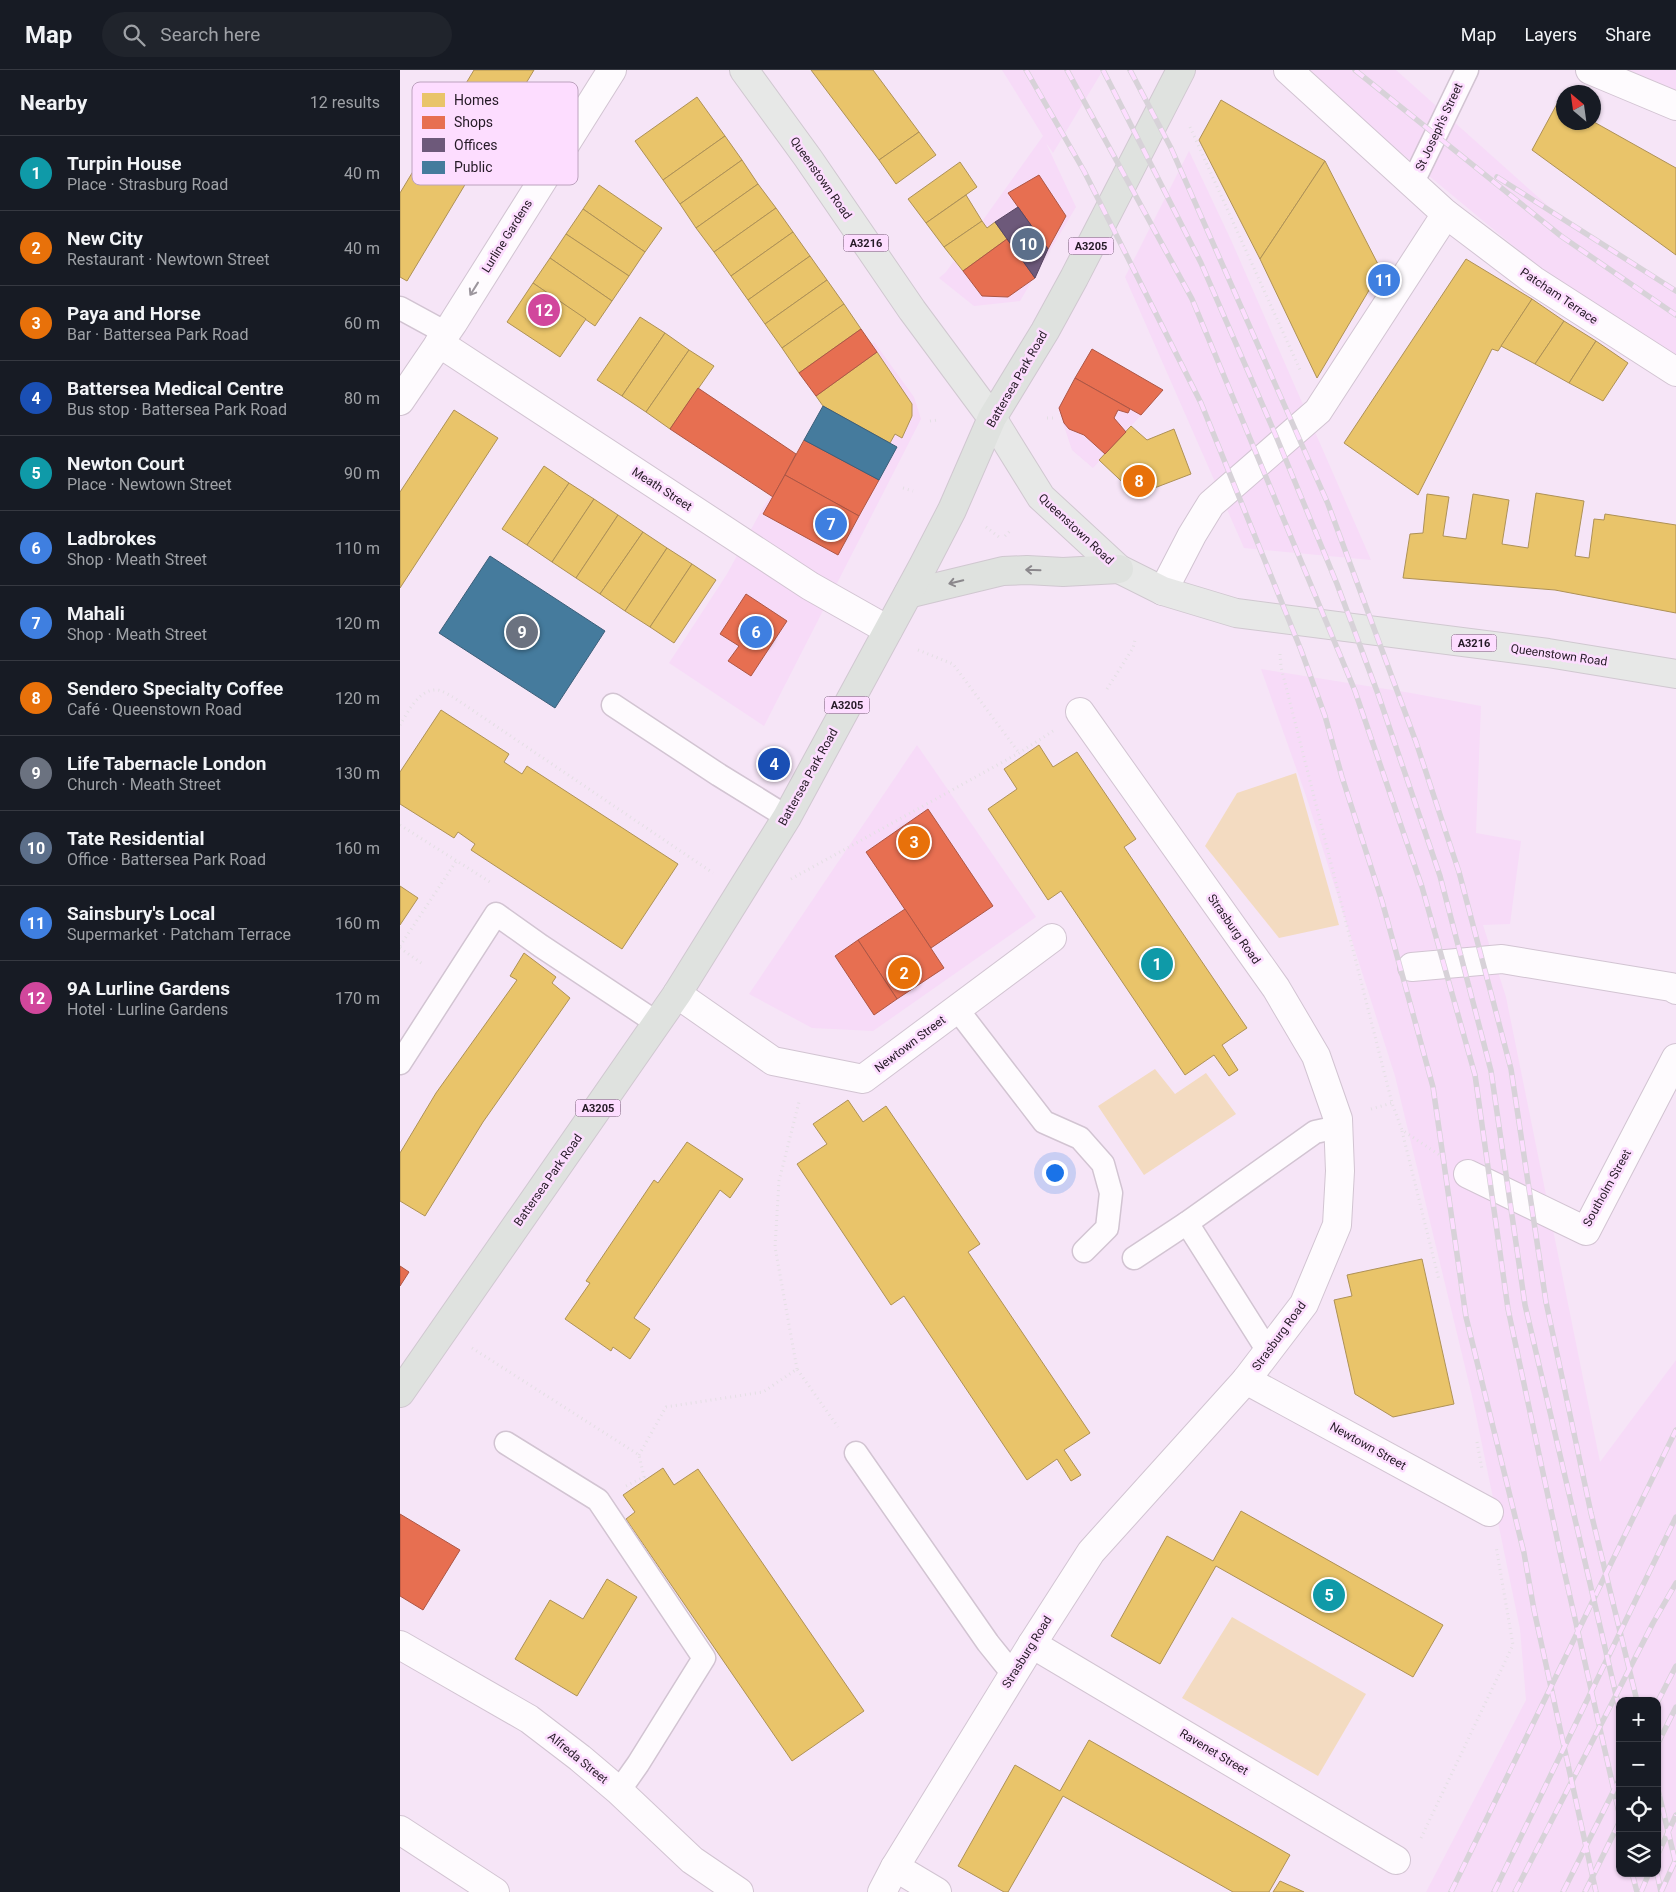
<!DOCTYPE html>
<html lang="en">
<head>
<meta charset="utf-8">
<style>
	:root { --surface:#171b24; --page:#20242c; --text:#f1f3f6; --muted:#9ea1a6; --line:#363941; --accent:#b6b1b9 }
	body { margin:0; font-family:Roboto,sans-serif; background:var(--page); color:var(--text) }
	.controls { position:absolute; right:15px; bottom:15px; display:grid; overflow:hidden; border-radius:10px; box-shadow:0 1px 4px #0004 }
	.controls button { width:45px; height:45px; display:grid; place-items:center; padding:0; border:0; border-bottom:1px solid var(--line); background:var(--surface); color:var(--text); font:25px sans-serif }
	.compass { position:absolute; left:1156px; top:15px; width:45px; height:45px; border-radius:50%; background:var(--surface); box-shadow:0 1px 4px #0004; rotate:331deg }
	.you { position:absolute; left:654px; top:1102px; width:18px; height:18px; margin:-12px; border:4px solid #fff; border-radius:50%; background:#1a73e8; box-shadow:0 0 0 8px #1a73e833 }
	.badge { display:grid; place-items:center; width:32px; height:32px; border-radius:50%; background:var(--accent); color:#fff; font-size:16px; font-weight:700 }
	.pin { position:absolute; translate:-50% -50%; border:2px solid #fff; box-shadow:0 1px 5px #0006 }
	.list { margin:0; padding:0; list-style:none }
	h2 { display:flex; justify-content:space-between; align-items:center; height:65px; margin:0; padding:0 20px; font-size:21px }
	h2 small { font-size:16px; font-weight:400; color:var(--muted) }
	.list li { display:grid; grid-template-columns:32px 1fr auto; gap:15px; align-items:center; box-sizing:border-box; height:75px; padding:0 20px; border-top:1px solid var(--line) }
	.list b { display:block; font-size:19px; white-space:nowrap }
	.list p { margin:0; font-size:16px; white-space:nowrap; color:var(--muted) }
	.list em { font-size:16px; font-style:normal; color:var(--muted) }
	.icon { flex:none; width:28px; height:28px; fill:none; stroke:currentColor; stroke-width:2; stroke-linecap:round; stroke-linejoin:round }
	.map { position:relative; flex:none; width:1276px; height:1822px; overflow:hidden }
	header { display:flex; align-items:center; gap:30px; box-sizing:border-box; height:70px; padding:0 25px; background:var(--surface); border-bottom:1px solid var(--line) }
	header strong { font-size:24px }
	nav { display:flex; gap:28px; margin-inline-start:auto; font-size:18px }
	.search { width:350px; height:45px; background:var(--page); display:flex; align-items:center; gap:12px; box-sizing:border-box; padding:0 18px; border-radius:28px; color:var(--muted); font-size:19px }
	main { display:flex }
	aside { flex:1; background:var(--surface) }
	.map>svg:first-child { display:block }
	.built { fill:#f7dbf8; fill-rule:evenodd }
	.green { fill:#f3dbc1 }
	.homes { fill:#e9c46a; stroke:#ae9156 }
	.shops { fill:#e76f51; stroke:#ad5644 }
	.offices { fill:#6d597a; stroke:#574661 }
	.public { fill:#457b9d; stroke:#3b5e79 }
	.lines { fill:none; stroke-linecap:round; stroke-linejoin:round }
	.service-casing { stroke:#d2c4d2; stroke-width:25 }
	.pedestrian-casing { stroke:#d2c4d2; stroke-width:30 }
	.minor-casing { stroke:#d2c4d2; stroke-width:30 }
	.primary-casing { stroke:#d0c8d0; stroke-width:30 }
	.trunk-casing { stroke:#d0c8d0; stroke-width:30 }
	.path { stroke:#e4dfe4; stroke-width:3; stroke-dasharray:1 4; stroke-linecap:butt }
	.service { stroke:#fefbfe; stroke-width:22 }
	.pedestrian { stroke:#fefbfe; stroke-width:28 }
	.minor { stroke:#fefbfe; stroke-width:28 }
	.primary { stroke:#e7e8e7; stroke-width:28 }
	.trunk { stroke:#dfe2df; stroke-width:28 }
	.rail-casing { stroke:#d7d2d8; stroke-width:5.5 }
	.rail { stroke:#fdddff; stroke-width:4; stroke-dasharray:11; stroke-linecap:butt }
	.oneway { stroke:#9c969d }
	.oneway2 { stroke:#8b888c }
	.labels { text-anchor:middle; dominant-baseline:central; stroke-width:5; stroke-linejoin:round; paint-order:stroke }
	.shield { fill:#fdddff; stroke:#665467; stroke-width:1 }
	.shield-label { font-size:11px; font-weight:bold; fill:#251a26 }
	.street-label { font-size:12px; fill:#251a26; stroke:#fdddff }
	.key { fill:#fdddff; stroke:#bca2be; stroke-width:1 }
	.key-label { font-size:14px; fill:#251a26 }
</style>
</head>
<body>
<header>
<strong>Map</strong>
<div class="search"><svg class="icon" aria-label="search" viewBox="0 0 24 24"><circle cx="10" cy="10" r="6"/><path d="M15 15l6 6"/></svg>Search here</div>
<nav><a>Map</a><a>Layers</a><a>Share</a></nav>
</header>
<main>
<aside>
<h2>Nearby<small>12 results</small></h2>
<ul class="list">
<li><span class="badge" style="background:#0f9aa8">1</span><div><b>Turpin House</b><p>Place · Strasburg Road</p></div><em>40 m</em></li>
<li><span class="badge" style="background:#e8710a">2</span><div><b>New City</b><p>Restaurant · Newtown Street</p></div><em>40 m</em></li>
<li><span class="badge" style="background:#e8710a">3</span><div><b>Paya and Horse</b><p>Bar · Battersea Park Road</p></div><em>60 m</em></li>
<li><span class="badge" style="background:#1a4fb4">4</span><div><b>Battersea Medical Centre</b><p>Bus stop · Battersea Park Road</p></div><em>80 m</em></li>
<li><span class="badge" style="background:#0f9aa8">5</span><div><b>Newton Court</b><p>Place · Newtown Street</p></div><em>90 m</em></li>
<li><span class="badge" style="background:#3f7fe0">6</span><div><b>Ladbrokes</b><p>Shop · Meath Street</p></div><em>110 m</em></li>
<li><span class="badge" style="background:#3f7fe0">7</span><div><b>Mahali</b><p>Shop · Meath Street</p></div><em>120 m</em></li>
<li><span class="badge" style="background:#e8710a">8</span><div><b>Sendero Specialty Coffee</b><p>Café · Queenstown Road</p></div><em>120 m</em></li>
<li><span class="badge" style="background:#6b7280">9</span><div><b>Life Tabernacle London</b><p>Church · Meath Street</p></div><em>130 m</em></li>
<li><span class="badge" style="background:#5c6f8a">10</span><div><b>Tate Residential</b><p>Office · Battersea Park Road</p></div><em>160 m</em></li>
<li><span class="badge" style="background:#3f7fe0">11</span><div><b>Sainsbury's Local</b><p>Supermarket · Patcham Terrace</p></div><em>160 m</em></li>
<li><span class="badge" style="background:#d1479c">12</span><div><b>9A Lurline Gardens</b><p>Hotel · Lurline Gardens</p></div><em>170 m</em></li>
</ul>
</aside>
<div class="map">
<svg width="1276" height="1822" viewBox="0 0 1276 1822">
	<rect width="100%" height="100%" fill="#f6e5f7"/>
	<g class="built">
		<polygon points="602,0 703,0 653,83 646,73 676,137 620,231 574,236 539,208 546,202 643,66"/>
		<polygon points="907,0 996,0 1156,143 1276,224 1276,288 1140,198 929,23"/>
		<polygon points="1228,0 1276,0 1276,20"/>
		<polygon points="789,81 831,170 971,490 844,478 725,207"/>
		<polygon points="474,272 514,327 521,349 364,656 269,593 327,504 361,441 434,328"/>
		<polygon points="692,279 757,317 746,328 752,333 693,398 672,380 658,338"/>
		<path d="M861,599L1011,623L1081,636L1076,763L1121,771L1110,854L1083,855L1106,927L1200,1392L1276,1290V1822H1026L1126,1630L1120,1559L1072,1326L995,1006L906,726ZM1220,1631H1257V1803H1220Z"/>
		<polygon points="517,675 636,847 473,961 412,958 349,924"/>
	</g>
	<g class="green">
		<polygon points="896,703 939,855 879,868 805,776 837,723"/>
		<polygon points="755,999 775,1024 806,1003 836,1044 744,1105 698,1036"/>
		<polygon points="832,1547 966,1624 918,1706 782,1628"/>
	</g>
	<g class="homes">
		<polygon points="74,0 134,0 7,211 0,207 0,123"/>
		<polygon points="411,0 473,0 519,62 479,90"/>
		<polygon points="297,27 325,66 263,110 235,71"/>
		<polygon points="821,30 925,91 860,189 799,70"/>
		<polygon points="1158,32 1164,35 1164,52 1194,52 1276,98 1276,185 1132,80"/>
		<polygon points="519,62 536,85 496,114 479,90"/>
		<polygon points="325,66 342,90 280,134 263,110"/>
		<polygon points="342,90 358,114 296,158 280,134"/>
		<polygon points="925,91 981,200 917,308 860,189"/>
		<polygon points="560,92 577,117 526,153 508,129"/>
		<polygon points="358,114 376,138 314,182 296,158"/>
		<polygon points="199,115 262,158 245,182 183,139"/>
		<polygon points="566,125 582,151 544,177 526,153"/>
		<polygon points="376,138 393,162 331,206 314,182"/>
		<polygon points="183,139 245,182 229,206 166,164"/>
		<polygon points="582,151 587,158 595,152 607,169 563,201 544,177"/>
		<polygon points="393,162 410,186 348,230 331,206"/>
		<polygon points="166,164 229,206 212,231 150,188"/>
		<polygon points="410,186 427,210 365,254 348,230"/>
		<polygon points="150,188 212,231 195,256 133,213"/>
		<polygon points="1066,189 1132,229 1098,281 1092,279 1018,425 944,373"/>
		<polygon points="427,210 444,234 382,278 365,254"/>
		<polygon points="133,213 186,249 160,287 107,252"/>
		<polygon points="1132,229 1164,251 1135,294 1101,276"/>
		<polygon points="444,234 461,259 399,303 382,278"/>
		<polygon points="240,247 265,263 222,326 197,310"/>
		<polygon points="1164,251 1196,271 1169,313 1135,294"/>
		<polygon points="265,263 289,280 246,342 222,326"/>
		<polygon points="1196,271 1228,293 1203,331 1169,313"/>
		<polygon points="289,280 314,296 270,359 246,342"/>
		<polygon points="477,282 512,334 512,346 502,368 495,364 490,373 423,336 416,326"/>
		<polygon points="54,340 98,368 0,518 0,422"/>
		<polygon points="731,356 747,370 774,359 791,404 736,425 699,390"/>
		<polygon points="144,396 169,413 127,475 102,459"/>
		<polygon points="169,413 194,429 152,492 127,475"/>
		<polygon points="1136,423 1184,431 1175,486 1189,488 1194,449 1204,450 1205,444 1276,455 1276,543 1155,520 1003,508 1010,464 1023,463 1027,424 1049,427 1043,466 1066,469 1073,424 1109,430 1102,474 1128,478"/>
		<polygon points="194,429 218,445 176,508 152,492"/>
		<polygon points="218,445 243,462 200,524 176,508"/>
		<polygon points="243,462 267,478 225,541 200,524"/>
		<polygon points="267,478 292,494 250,557 225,541"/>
		<polygon points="292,494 316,510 274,573 250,557"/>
		<polygon points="41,640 109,684 104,692 122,704 127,696 278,794 222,879 71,780 75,774 58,762 54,768 0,734 0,702"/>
		<polygon points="639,675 653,697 677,682 736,769 724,777 847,958 822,975 838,1000 829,1006 814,985 785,1005 661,821 648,830 588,739 617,719 604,699"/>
		<polygon points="0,816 18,828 0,855"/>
		<polygon points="124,883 156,907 152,913 170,928 83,1052 25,1146 0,1131 0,1083 36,1023 117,910 110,906"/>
		<polygon points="448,1030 463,1052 486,1036 580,1174 568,1182 690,1363 664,1380 681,1405 671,1411 657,1389 627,1410 504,1226 491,1235 397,1094 427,1074 413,1054"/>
		<polygon points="287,1072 343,1109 330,1128 320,1120 234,1248 250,1259 230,1289 213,1277 211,1281 165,1249 190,1213 186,1211 254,1110 258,1113"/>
		<polygon points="1022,1189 1054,1334 993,1347 955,1324 934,1230 952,1226 947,1205"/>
		<polygon points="263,1398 274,1415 298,1399 464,1641 392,1691 226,1449 235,1442 223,1425"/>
		<polygon points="841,1441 1043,1555 1013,1607 816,1496 760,1594 711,1566 767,1466 813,1491"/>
		<polygon points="207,1509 237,1527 177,1626 115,1589 150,1530 183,1549"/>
		<polygon points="689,1670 890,1785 869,1822 833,1822 663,1726 608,1822 604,1822 558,1796 615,1695 660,1721"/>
		<polygon points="880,1811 904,1822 873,1822"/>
	</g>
	<g class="shops">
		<polygon points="639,105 666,146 648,179 608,123"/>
		<polygon points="607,169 635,208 608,227 582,226 563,201"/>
		<polygon points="461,259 477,282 416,326 399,303"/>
		<polygon points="692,279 763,320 741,345 675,308"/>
		<polygon points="675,308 730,339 728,343 718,340 714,348 726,362 705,384 684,365 669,359 664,353 659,338"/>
		<polygon points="298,318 396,384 373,427 270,359"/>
		<polygon points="404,370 479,410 459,446 385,405"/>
		<polygon points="385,405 459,446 438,485 363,444"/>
		<polygon points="346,524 387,551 351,606 328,591 339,576 320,564"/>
		<polygon points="528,739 593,836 531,878 466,782"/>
		<polygon points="505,839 544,898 497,929 458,870"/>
		<polygon points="458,870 497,929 474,945 435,886"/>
		<polygon points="0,1196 9,1202 0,1216"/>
		<polygon points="0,1444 60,1480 23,1540 0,1526"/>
	</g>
	<polygon class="offices" points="618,137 648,179 635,208 595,152"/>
	<g class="public">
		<polygon points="423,336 497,377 479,410 404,370"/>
		<polygon points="90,486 205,561 155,638 39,563"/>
	</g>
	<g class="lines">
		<defs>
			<g id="service">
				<polyline points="1012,114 1067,0"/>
				<polyline points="0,238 46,263"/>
				<polyline points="213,635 319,705 387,747"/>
				<polyline points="557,939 644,1052 680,1068 703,1094 711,1123 707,1158 684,1181"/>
				<polyline points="0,993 96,844 141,876 257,953"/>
				<polyline points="787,1153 868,1281"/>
				<polyline points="734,1188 787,1153 915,1062 938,1057"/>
				<polyline points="106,1373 198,1430 304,1588 238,1694 219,1721"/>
				<polyline points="456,1383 588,1573 613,1604"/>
			</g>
			<g id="pedestrian">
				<polyline points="1190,0 1276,36"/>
				<polyline points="1046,144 1133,210 1276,302"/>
				<polyline points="763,521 792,465 811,434 918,341 1046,144 888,0"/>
			</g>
			<g id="minor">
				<polyline points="39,273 410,516 488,560"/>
				<polyline points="0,331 53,253 212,0"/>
				<polyline points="1012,897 1102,889 1271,917 1276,920"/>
				<polyline points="277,924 373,991 463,1009 652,868"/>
				<polyline points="1068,1104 1186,1161 1276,988"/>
				<polyline points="846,1310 1089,1442"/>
				<polyline points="632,1574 996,1790"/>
				<polyline points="0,1575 129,1649 180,1688 219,1721 292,1790 339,1822"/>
				<polyline points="0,1760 95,1822"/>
				<polyline points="495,1797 537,1822"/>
				<polyline points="482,1822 495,1797 632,1574 691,1482 846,1310 904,1234 937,1155 940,1101 938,1049 916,986 876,918 680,642"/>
			</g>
			<polyline id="primary" points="344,0 408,88 512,240 592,348 641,427 719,499 763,521 836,543 1148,583 1276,604"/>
			<g id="trunk">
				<polyline points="508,524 603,501 627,500 663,502 719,499"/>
				<polyline points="0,1323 277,924 387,747 523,496 552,440 592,348 645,261 674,208 781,0"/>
			</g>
		</defs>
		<use href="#service" class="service-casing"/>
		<use href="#pedestrian" class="pedestrian-casing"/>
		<use href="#minor" class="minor-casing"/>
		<use href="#primary" class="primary-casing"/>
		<use href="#trunk" class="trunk-casing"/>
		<g class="path">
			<polyline points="790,57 901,302"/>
			<polyline points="647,348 655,348"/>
			<polyline points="530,351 538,350"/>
			<polyline points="503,418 513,421"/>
			<polyline points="586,457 599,467"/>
			<polyline points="605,466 610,461"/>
			<polyline points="518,580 553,594 619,683"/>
			<polyline points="880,584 881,597 992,1033 1002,1060 1041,1086"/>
			<polyline points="707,619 733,578 735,570"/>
			<path d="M0,655C8,642 19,618 38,620C43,621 49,625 53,627L313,803"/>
			<polyline points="0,755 90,812"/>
			<polyline points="391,809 619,683 653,661"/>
			<polyline points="0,876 57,790"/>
			<polyline points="0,878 24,895"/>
			<polyline points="971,1039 992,1033"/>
			<polyline points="1002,1061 1039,1210"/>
			<polyline points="72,1278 239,1385 244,1407 226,1416"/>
			<polyline points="397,1299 375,1177 379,1111 399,1032"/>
			<polyline points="1077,1372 1082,1399"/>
			<polyline points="239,1385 266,1337 363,1322 397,1299 438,1357"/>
			<polyline points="1021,1768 1113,1575 1096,1476"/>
		</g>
		<use href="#service" class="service"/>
		<use href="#pedestrian" class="pedestrian"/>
		<use href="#minor" class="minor"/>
		<use href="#primary" class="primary"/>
		<use href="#trunk" class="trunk"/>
		<defs>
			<g id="rail">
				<polyline points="626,0 684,101 801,333 901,580 925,646 942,707 982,831 1033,1017 1066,1247 1124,1483 1134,1540 1196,1822"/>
				<polyline points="667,0 792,229 955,621 1022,817 1075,1005 1108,1239 1161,1487 1220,1747"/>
				<polyline points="703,0 801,193 876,366 937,514 978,624 1040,806 1091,1001 1125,1235 1220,1642"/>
				<polyline points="730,0 771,78 928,434 1016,672 1059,802 1111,999 1146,1232 1191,1443 1237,1631"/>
				<polyline points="955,0 1161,166 1276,245"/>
				<polyline points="1097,107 1276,221"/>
				<polyline points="1257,1633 1276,1596"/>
				<polyline points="1257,1675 1276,1637"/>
				<polyline points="1257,1716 1276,1794"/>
				<polyline points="1257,1786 1276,1745"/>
				<polyline points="1232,1803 1237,1822"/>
				<polyline points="1257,1803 1261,1822"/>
				<polyline points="1051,1822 1276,1360"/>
				<polyline points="1094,1822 1276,1447"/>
				<polyline points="1115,1822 1253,1553 1276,1513"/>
				<polyline points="1163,1822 1220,1708"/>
				<polyline points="1185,1822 1220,1751"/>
				<polyline points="1241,1822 1249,1803"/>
				<polyline points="1261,1822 1276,1789"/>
			</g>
		</defs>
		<use href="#rail" class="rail-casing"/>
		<use href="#rail" class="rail"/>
	</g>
	<defs><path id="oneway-shaft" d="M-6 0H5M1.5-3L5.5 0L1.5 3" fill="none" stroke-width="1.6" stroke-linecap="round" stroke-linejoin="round" transform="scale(1.25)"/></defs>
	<use class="oneway" href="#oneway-shaft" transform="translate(74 219) rotate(122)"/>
	<g class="oneway2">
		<use href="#oneway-shaft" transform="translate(633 500) rotate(-178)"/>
		<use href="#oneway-shaft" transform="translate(556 512) rotate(166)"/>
	</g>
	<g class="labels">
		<g class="shield">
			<rect x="443.5" y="164.5" width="45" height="17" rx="4"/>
			<rect x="668.5" y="167.5" width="45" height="17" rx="4"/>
			<rect x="1051.5" y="564.5" width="45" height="17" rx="4"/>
			<rect x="424.5" y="626.5" width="45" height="17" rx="4"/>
			<rect x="175.5" y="1029.5" width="45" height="17" rx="4"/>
		</g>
		<g class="shield-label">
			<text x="466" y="173">A3216</text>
			<text x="691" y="176">A3205</text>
			<text x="1074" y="573">A3216</text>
			<text x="447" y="635">A3205</text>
			<text x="198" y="1038">A3205</text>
		</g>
		<g class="street-label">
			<text transform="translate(1039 57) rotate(-65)">St Joseph's Street</text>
			<text transform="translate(421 108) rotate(55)">Queenstown Road</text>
			<text transform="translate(107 166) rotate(-58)">Lurline Gardens</text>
			<text transform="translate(1159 226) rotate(34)">Patcham Terrace</text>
			<text transform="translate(617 309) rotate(-60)">Battersea Park Road</text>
			<text transform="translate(262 419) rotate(33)">Meath Street</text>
			<text transform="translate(676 459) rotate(43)">Queenstown Road</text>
			<text transform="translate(1159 585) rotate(8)">Queenstown Road</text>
			<text transform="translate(408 707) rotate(-61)">Battersea Park Road</text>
			<text transform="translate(834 859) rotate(55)">Strasburg Road</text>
			<text transform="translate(510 974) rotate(-37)">Newtown Street</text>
			<text transform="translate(148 1110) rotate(-55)">Battersea Park Road</text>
			<text transform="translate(1207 1118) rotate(-61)">Southolm Street</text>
			<text transform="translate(879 1266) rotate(-54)">Strasburg Road</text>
			<text transform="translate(968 1376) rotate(29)">Newtown Street</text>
			<text transform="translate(627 1582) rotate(-58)">Strasburg Road</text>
			<text transform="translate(814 1682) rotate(31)">Ravenet Street</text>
			<text transform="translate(178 1688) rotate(39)">Alfreda Street</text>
		</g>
	</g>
	<rect x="12" y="12" width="166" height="103" rx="8" class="key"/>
	<rect x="22" y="23" width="23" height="14" fill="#e9c46a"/>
	<rect x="22" y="46" width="23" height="13" fill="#e76f51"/>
	<rect x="22" y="68" width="23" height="14" fill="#6d597a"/>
	<rect x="22" y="91" width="23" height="13" fill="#457b9d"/>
	<g class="key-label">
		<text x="54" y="35">Homes</text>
		<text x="54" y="57">Shops</text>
		<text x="54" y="80">Offices</text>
		<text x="54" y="102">Public</text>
	</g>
</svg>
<div class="controls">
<button>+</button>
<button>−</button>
<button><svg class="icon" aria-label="locate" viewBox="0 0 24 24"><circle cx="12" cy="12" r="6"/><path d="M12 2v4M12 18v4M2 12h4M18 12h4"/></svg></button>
<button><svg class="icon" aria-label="layers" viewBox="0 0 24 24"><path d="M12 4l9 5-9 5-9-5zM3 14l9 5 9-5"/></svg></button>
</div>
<svg class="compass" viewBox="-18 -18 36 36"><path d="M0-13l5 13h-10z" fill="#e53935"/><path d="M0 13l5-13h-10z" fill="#9ea1a6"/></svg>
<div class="you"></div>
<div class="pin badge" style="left:757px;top:894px;background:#0f9aa8">1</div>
<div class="pin badge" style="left:504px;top:903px;background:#e8710a">2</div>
<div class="pin badge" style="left:514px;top:772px;background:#e8710a">3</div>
<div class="pin badge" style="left:374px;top:694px;background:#1a4fb4">4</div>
<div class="pin badge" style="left:929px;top:1525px;background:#0f9aa8">5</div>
<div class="pin badge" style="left:356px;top:562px;background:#3f7fe0">6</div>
<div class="pin badge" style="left:431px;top:454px;background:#3f7fe0">7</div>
<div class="pin badge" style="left:739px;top:411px;background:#e8710a">8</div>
<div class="pin badge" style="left:122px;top:562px;background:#6b7280">9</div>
<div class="pin badge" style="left:628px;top:174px;background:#5c6f8a">10</div>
<div class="pin badge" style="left:984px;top:210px;background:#3f7fe0">11</div>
<div class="pin badge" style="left:144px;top:240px;background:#d1479c">12</div>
</div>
</main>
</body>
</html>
